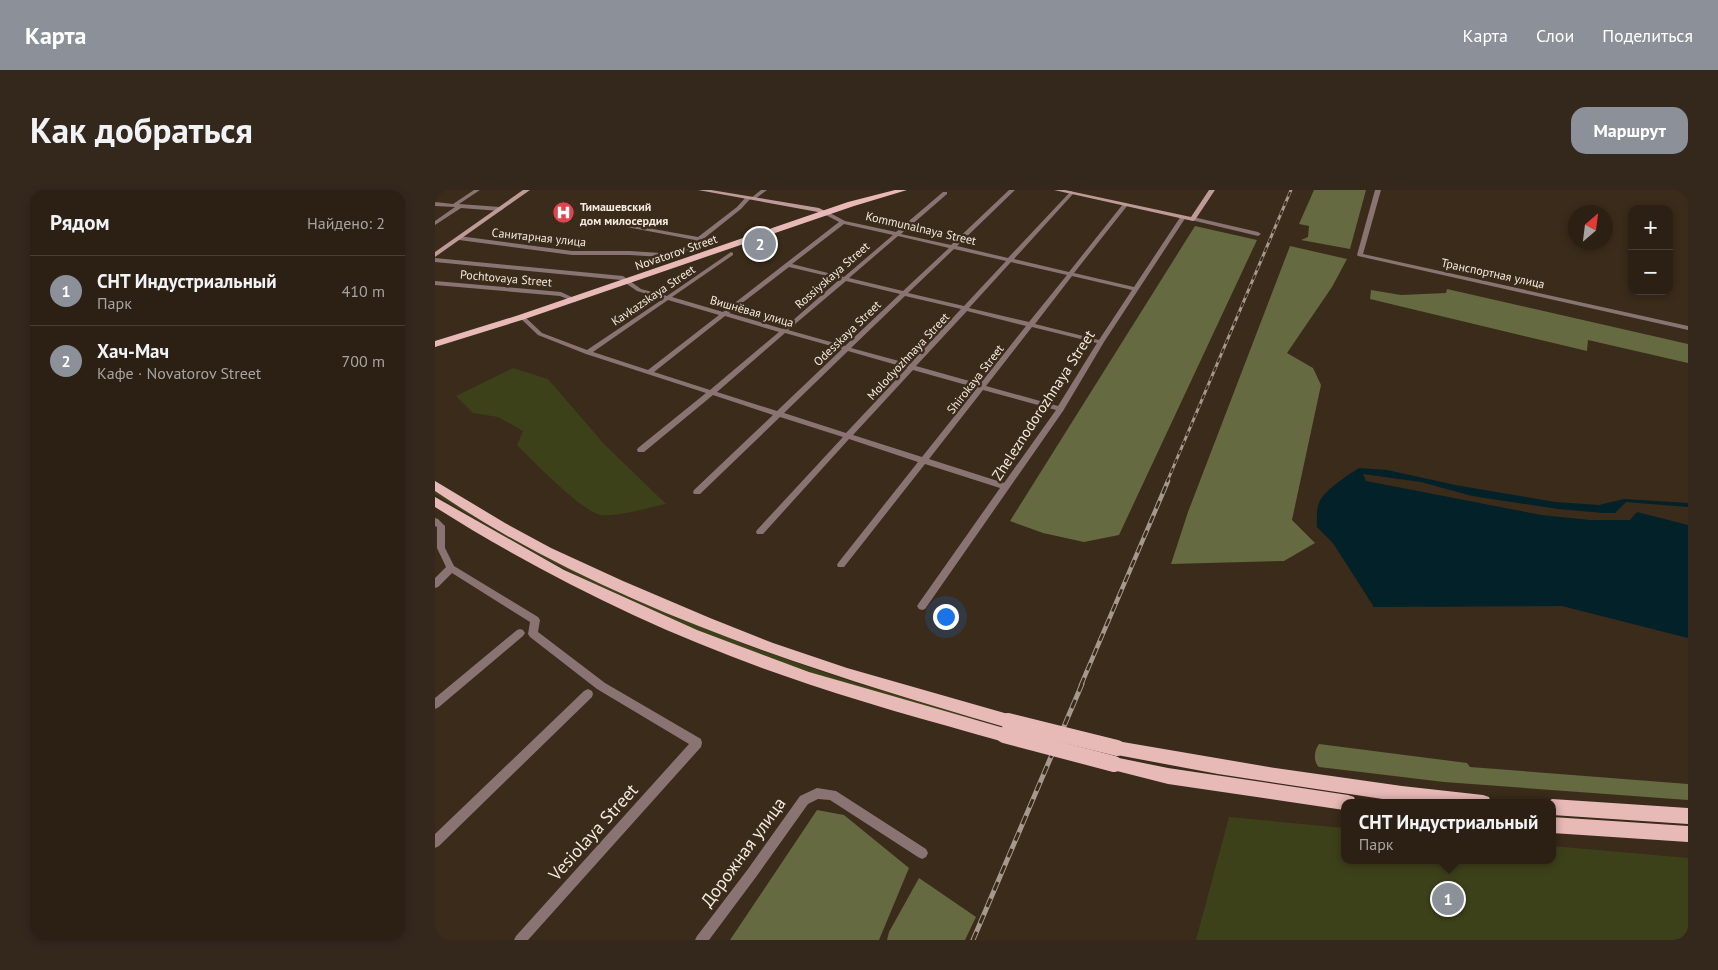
<!DOCTYPE html>
<html lang="ru">
<head>
<meta charset="utf-8">
<style>
	:root { --surface:#2c2014; --page:#34281d; --text:#f1f3f6; --muted:#a6a3a0; --line:#483e34; --accent:#8c9099 }
	body { margin:0; font-family:"PT Sans",sans-serif; background:var(--page); color:var(--text) }
	.controls { position:absolute; right:15px; top:15px; display:grid; overflow:hidden; border-radius:10px; box-shadow:0 2px 8px #0003 }
	.controls button { width:45px; height:45px; display:grid; place-items:center; padding:0; border:0; border-bottom:1px solid var(--line); background:var(--surface); color:var(--text); font:25px sans-serif }
	.compass { position:absolute; left:1133px; top:15px; width:45px; height:45px; border-radius:50%; background:var(--surface); box-shadow:0 2px 8px #0003; rotate:28deg }
	.you { position:absolute; left:510px; top:426px; width:18px; height:18px; margin:-12px; border:4px solid #fff; border-radius:50%; background:#1a73e8; box-shadow:0 0 0 8px #1a73e833 }
	.badge { display:grid; place-items:center; width:32px; height:32px; border-radius:50%; background:var(--accent); color:#fff; font-size:16px; font-weight:700 }
	.pin { position:absolute; translate:-50% -50%; border:2px solid #fff; box-shadow:0 1px 5px #0006 }
	.popup { position:absolute; left:906px; top:609px; width:215px; height:65px; box-sizing:border-box; display:grid; place-content:center; border-radius:10px; background:var(--surface); filter:drop-shadow(0 1px 4px #0005); font-size:16px; white-space:nowrap; color:var(--muted) }
	.popup b { font-size:19px; color:var(--text) }
	.popup::after { content:''; position:absolute; left:50%; top:100%; margin-left:-10px; border:10px solid transparent; border-top-color:var(--surface) }
	.list { margin:0; padding:0; list-style:none }
	h2 { display:flex; justify-content:space-between; align-items:center; height:65px; margin:0; padding:0 20px; font-size:21px }
	h2 small { font-size:16px; font-weight:400; color:var(--muted) }
	.list li { display:grid; grid-template-columns:32px 1fr auto; gap:15px; align-items:center; box-sizing:border-box; height:70px; padding:0 20px; border-top:1px solid var(--line) }
	.list b { display:block; font-size:19px; white-space:nowrap }
	.list p { margin:0; font-size:16px; white-space:nowrap; color:var(--muted) }
	.list em { font-size:16px; font-style:normal; color:var(--muted) }
	.map { position:relative; flex:none; width:1253px; height:750px; overflow:hidden; border-radius:15px }
	header { display:flex; align-items:center; gap:30px; box-sizing:border-box; height:70px; padding:0 25px; background:var(--accent); color:#fff }
	header strong { font-size:24px }
	nav { display:flex; gap:28px; margin-inline-start:auto; font-size:18px }
	.intro { display:flex; align-items:center; justify-content:space-between; box-sizing:border-box; height:120px; padding:0 30px }
	h1 { margin:0; font-size:35px }
	.button { padding:12px 22px; border-radius:15px; background:var(--accent); color:#fff; font-size:18px; font-weight:700 }
	main { display:flex; gap:30px; padding:0 30px }
	aside { flex:1; background:var(--surface); border-radius:15px; box-shadow:0 2px 8px #0003 }
	.map>svg:first-child { display:block }
	.green { fill:#3d411a }
	.forest { fill:#656a40 }
	.water { fill:#032128 }
	.lines { fill:none; stroke-linecap:round; stroke-linejoin:round }
	.street { fill:#8a7473; fill-rule:evenodd }
	.secondary { fill:#be9b99; fill-rule:evenodd }
	.primary { fill:#e7b9b7; fill-rule:evenodd }
	.rail-far2-casing { stroke:#a5998b; stroke-width:3 }
	.rail-far1-casing { stroke:#a5998b; stroke-width:4.5 }
	.rail-casing { stroke:#a5998b; stroke-width:5 }
	.rail-far2 { stroke:#3a2b1a; stroke-width:2; stroke-dasharray:5; stroke-linecap:butt }
	.rail-far1 { stroke:#3a2b1a; stroke-width:2.5; stroke-dasharray:8; stroke-linecap:butt }
	.rail { stroke:#3a2b1a; stroke-width:3; stroke-dasharray:9; stroke-linecap:butt }
	.primary-bridge { stroke:#e7b9b7; stroke-width:16 }
	.labels { text-anchor:middle; dominant-baseline:central; stroke-width:5; stroke-linejoin:round; paint-order:stroke }
	.far-poi-label { font-size:12px; font-weight:bold; fill:#f3e9de; stroke:#3a2b1a; text-anchor:start }
	.far-street-label { font-size:12px; fill:#f3e9de; stroke:#3a2b1a }
	.street-label { font-size:15px; fill:#f3e9de; stroke:#3a2b1a }
	.near-street-label { font-size:18px; fill:#f3e9de; stroke:#3a2b1a }
</style>
</head>
<body>
<header>
<strong>Карта</strong>
<nav><a>Карта</a><a>Слои</a><a>Поделиться</a></nav>
</header>
<div class="intro"><h1>Как добраться</h1><a class="button">Маршрут</a></div>
<main>
<aside>
<h2>Рядом<small>Найдено: 2</small></h2>
<ul class="list">
<li><span class="badge">1</span><div><b>СНТ Индустриальный</b><p>Парк</p></div><em>410 m</em></li>
<li><span class="badge">2</span><div><b>Хач-Мач</b><p>Кафе · Novatorov Street</p></div><em>700 m</em></li>
</ul>
</aside>
<div class="map">
<svg width="1253" height="750" viewBox="0 0 1253 750">
	<rect width="100%" height="100%" fill="#3a2b1a"/>
	<g class="green">
		<path d="M78,178L113,189L169,254L231,314C211,318 188,326 167,325C149,324 96,269 82,255L88,241L63,227L38,223L21,206Z"/>
		<path d="M0,301L65,341L233,423L319,458L417,492L540,528L538,532C433,501 327,470 227,426C148,391 73,350 0,304Z"/>
		<polygon points="794,627 909,638 909,670 1117,670 1117,656 1253,668 1253,750 761,750"/>
	</g>
	<g class="forest">
		<polygon points="879,0 931,0 915,59 866,50 873,47 874,36 864,34"/>
		<polygon points="760,36 822,50 684,345 649,352 608,343 575,331"/>
		<polygon points="855,56 912,69 897,97 852,163 878,178 886,195 857,330 880,353 849,371 736,374 753,322"/>
		<polygon points="1012,99 1253,154 1253,173 1153,150 1152,161 935,109 936,100 966,105 1011,103"/>
		<path d="M884,554L1032,573L1035,577L1253,594V610L1009,592L884,577C878,572 879,560 884,554Z"/>
		<polygon points="382,620 409,625 474,678 444,750 295,750"/>
		<polygon points="484,688 541,727 530,750 452,750 454,742"/>
	</g>
	<path class="water" d="M924,278L952,280L1020,295L1120,312L1164,315L1189,309L1253,313V317L1191,312L1180,323H1168L1123,319L1037,306L986,292L928,284L931,291L1106,325L1155,330H1195L1202,322L1253,335V448L1127,416L939,417L898,353L882,337C882,328 881,316 886,309C893,298 913,285 924,278Z"/>
	<g class="lines">
		<g class="street">
			<polygon points="39,0 45,0 24,14 65,17 68,19 65,21 26,18 0,35 0,31 20,17 0,16 0,12 18,14"/>
			<polygon points="326,0 332,0 320,9 316,8 306,19 267,50 242,68 195,65 137,65 24,50 21,48 24,46 137,61 195,61 241,64 260,50 176,34 179,32 263,47 302,17 311,7 316,8"/>
			<path d="M574,0H580L522,56L573,68L636,1L639,3L638,4L579,69L634,82L688,14H692V16L639,83L699,97L746,26L751,27L669,152L628,221L490,419L487,420L484,419L482,416L484,413L565,298L490,274L409,377H403L402,375L403,373L483,272L414,249L328,344H322L321,342L322,340L408,247L345,227L265,304H259L258,302L259,300L338,225L278,205L209,262H203L202,260L203,258L271,203L151,164L103,145L84,127L89,126L107,143L152,160L228,109L202,101L186,90L0,72V68L188,86L206,99L232,106L296,62L298,63V65L237,107L288,122L404,32L389,24V22H393L410,31L461,42L508,2H512V4L466,44L516,55ZM409,34L458,45L409,87L357,74ZM463,46L514,58L468,101L414,88ZM519,59L571,71L529,116L473,103ZM576,72L632,85L594,132L534,118ZM354,77L405,89L348,139L294,123ZM637,86L697,100L664,150L600,134ZM411,91L465,104L410,156L353,140ZM470,106L526,119L475,174L416,158ZM233,110L284,125L213,180L158,162ZM532,121L591,136L545,194L481,176ZM290,126L344,142L275,200L219,182ZM597,137L662,153L623,216L551,196ZM350,143L407,159L342,221L282,202ZM413,161L472,178L411,243L349,223ZM478,180L542,198L487,267L418,245ZM548,200L621,220L569,293L494,269Z"/>
			<polygon points="940,0 946,0 928,64 1253,136 1253,140 923,66 922,65"/>
			<polygon points="758,27 823,42 826,44 823,46 756,30 755,29"/>
			<polygon points="0,91 126,102 143,110 140,112 125,106 0,95"/>
			<polygon points="0,328 3,329 10,336 10,358 19,376 103,427 105,430 103,442 170,493 266,549 267,553 266,557 93,750 79,750 81,746 254,554 162,499 95,447 93,444 95,432 17,383 3,397 0,398 0,388 11,377 2,358 2,337 0,336"/>
			<polygon points="85,439 88,440 90,443 88,446 4,517 0,519 0,508 82,440"/>
			<polygon points="153,499 157,501 158,504 157,507 4,656 0,658 0,644 149,501"/>
			<polygon points="382,598 401,601 491,659 493,663 491,667 487,669 483,667 395,610 383,609 373,614 321,687 274,750 260,750 262,746 313,679 365,606"/>
		</g>
		<g class="secondary">
			<polygon points="88,0 95,0 0,67 0,62"/>
			<polygon points="263,0 276,0 384,18 394,23 391,25 383,22"/>
			<polygon points="619,0 630,0 756,27 774,0 780,0 760,30 758,31"/>
		</g>
		<g class="primary">
			<polygon points="460,0 472,0 419,16 90,129 0,157 0,151 84,125 413,12"/>
			<path d="M0,291L70,333L116,358L188,391L275,428L338,453L412,478L573,524L578,526L580,531L578,536L573,538C376,480 171,417 0,301Z"/>
			<path d="M0,307L129,380L262,440L374,482L569,538L574,540L576,545L574,550L569,552C495,531 420,511 347,485C226,443 109,386 0,317Z"/>
			<polygon points="682,551 834,577 967,596 1048,605 1054,607 1056,613 974,613 783,584 682,565 677,563 674,558 677,553"/>
			<polygon points="679,567 733,578 913,605 919,607 921,613 909,613 909,620 733,594 674,579 671,574 674,569"/>
			<polygon points="1117,609 1253,618 1253,634 1117,625 1117,613 1111,613"/>
			<polygon points="1117,627 1253,636 1253,652 1117,643"/>
		</g>
		<defs>
			<polyline id="rail-far2" points="732,292 856,0"/>
			<polyline id="rail-far1" points="646,495 733,291"/>
			<polyline id="rail" points="538,750 647,494"/>
		</defs>
		<use href="#rail-far2" class="rail-far2-casing"/>
		<use href="#rail-far1" class="rail-far1-casing"/>
		<use href="#rail" class="rail-casing"/>
		<use href="#rail-far2" class="rail-far2"/>
		<use href="#rail-far1" class="rail-far1"/>
		<use href="#rail" class="rail"/>
		<g class="primary-bridge">
			<polyline points="573,531 682,558"/>
			<polyline points="569,545 679,574"/>
		</g>
	</g>
	<defs>
		<symbol id="hospital-disc" viewBox="-11 -11 22 22"><circle r="9.5" fill="#e0444e" stroke="#3a2b1a"/><path d="M-5-5h3v3.5h4V-5h3V5h-3V1.5h-4V5h-3Z" fill="#fff"/></symbol>
	</defs>
	<g fill-rule="evenodd">
		<use href="#hospital-disc" x="116" y="10" width="25" height="25"/>
	</g>
	<g class="labels">
		<g class="far-poi-label">
			<text x="145" y="16">Тимашевский<tspan x="145" dy="14">дом милосердия</tspan></text>
		</g>
		<g class="far-street-label">
			<text transform="translate(486 38) rotate(13)">Kommunalnaya Street</text>
			<text transform="translate(104 47) rotate(6)">Санитарная улица</text>
			<text transform="translate(241 62) rotate(-19)">Novatorov Street</text>
			<text transform="translate(1058 83) rotate(12)">Транспортная улица</text>
			<text transform="translate(397 85) rotate(-41)">Rossiyskaya Street</text>
			<text transform="translate(71 88) rotate(5)">Pochtovaya Street</text>
			<text transform="translate(218 105) rotate(-34)">Kavkazskaya Street</text>
			<text transform="translate(317 121) rotate(16)">Вишнёвая улица</text>
			<text transform="translate(412 143) rotate(-44)">Odesskaya Street</text>
			<text transform="translate(473 166) rotate(-47)">Molodyozhnaya Street</text>
			<text transform="translate(540 189) rotate(-52)">Shirokaya Street</text>
		</g>
		<g class="street-label">
			<text transform="translate(608 215) rotate(-57)">Zheleznodorozhnaya Street</text>
		</g>
		<g class="near-street-label">
			<text transform="translate(158 642) rotate(-48)">Vesiolaya Street</text>
			<text transform="translate(308 662) rotate(-54)">Дорожная улица</text>
		</g>
	</g>
</svg>
<div class="controls">
<button>+</button>
<button>−</button>
</div>
<svg class="compass" viewBox="-18 -18 36 36"><path d="M0-13l5 13h-10z" fill="#e53935"/><path d="M0 13l5-13h-10z" fill="#a6a3a0"/></svg>
<div class="you"></div>
<div class="pin badge" style="left:1013px;top:709px">1</div>
<div class="popup"><b>СНТ Индустриальный</b>Парк</div>
<div class="pin badge" style="left:325px;top:54px">2</div>
</div>
</main>
</body>
</html>
